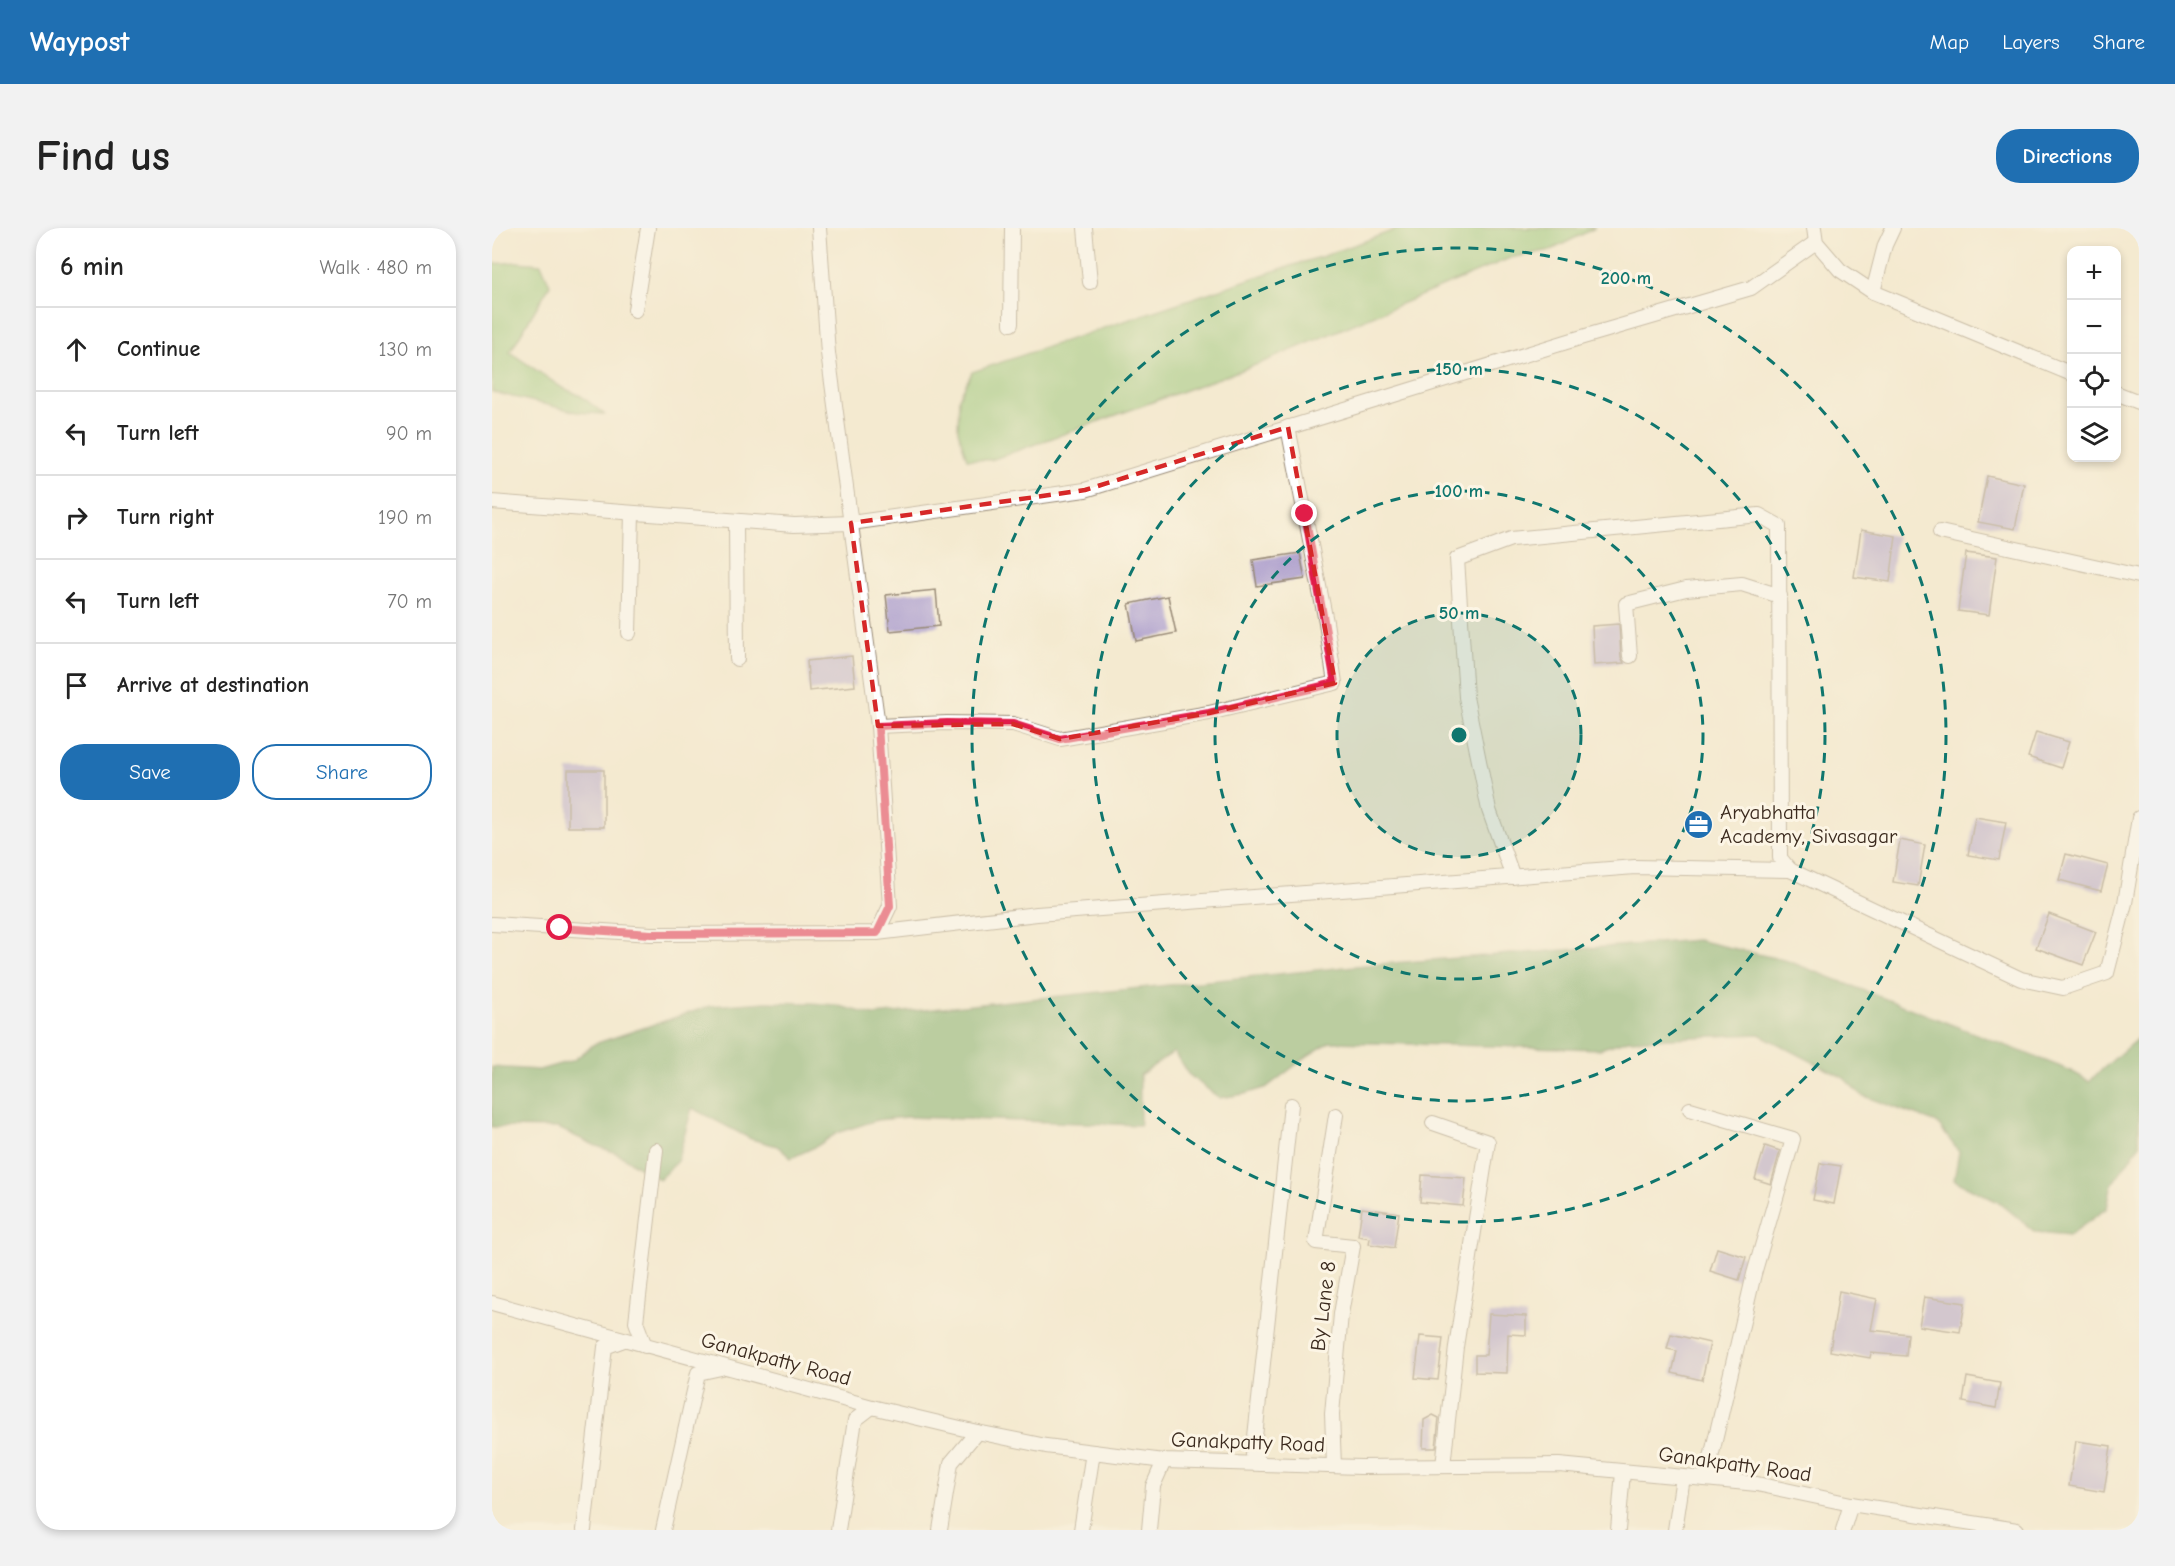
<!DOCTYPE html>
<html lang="en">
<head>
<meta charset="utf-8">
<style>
	:root { --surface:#fff; --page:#f2f2f2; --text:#222; --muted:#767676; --line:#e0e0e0; --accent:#1f6fb2 }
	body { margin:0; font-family:"Comic Neue",sans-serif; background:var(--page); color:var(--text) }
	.controls { position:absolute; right:18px; top:18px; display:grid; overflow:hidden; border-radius:12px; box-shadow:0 3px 9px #0003 }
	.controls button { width:54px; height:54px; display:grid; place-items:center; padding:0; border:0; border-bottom:2px solid var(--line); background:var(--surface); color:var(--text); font:30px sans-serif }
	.stop { position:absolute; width:18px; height:18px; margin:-14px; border:4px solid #e11d48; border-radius:50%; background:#fff }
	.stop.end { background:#e11d48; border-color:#fff; box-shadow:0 2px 6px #0008 }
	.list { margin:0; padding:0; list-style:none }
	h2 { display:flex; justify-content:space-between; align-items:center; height:78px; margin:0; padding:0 24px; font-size:26px }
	h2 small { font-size:20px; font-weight:400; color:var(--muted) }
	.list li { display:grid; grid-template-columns:39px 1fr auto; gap:18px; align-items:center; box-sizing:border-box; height:84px; padding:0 24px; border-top:2px solid var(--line) }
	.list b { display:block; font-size:22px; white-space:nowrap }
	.list em { font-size:20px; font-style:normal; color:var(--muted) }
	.actions { display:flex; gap:12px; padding:18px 24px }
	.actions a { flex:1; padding:14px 0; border:2px solid var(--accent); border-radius:24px; text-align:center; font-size:21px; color:var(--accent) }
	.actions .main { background:var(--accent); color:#fff }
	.icon { flex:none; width:33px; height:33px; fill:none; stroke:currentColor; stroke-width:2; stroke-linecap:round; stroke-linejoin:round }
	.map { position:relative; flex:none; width:1647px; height:1302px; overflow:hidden; border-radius:24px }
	header { display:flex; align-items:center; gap:36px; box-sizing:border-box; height:84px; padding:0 30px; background:var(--accent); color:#fff }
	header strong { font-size:28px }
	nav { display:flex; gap:33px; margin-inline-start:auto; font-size:21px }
	.intro { display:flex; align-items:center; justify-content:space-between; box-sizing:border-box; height:144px; padding:0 36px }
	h1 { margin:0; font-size:42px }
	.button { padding:15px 27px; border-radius:24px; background:var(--accent); color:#fff; font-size:21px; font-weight:700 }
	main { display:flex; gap:36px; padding:0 36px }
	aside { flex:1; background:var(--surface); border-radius:24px; box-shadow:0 3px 9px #0003 }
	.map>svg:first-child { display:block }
	.green { fill:#90c475; stroke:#66774a; stroke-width:1.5 }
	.forest { fill:#74aa66; stroke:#586a42; stroke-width:1.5 }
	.building { fill:#ac9ecd }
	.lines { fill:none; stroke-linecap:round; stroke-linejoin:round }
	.minor-casing { stroke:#988a77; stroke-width:16 }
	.minor { stroke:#fff; stroke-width:14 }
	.route { stroke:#e11d48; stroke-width:8 }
	.marked { fill:none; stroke:#d62828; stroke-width:4.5; stroke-dasharray:12 8; stroke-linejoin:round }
	.ring { fill:none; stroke:#0f766e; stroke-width:3; stroke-dasharray:10 8 }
	.labels { text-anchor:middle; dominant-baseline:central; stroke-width:6; stroke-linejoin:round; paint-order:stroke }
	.poi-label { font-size:21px; fill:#3b2a1e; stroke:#fcf5e5; text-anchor:start }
	.street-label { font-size:21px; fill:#3b2a1e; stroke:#fcf5e5 }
	.centre { fill:#0f766e; stroke:#fcf5e5; stroke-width:3 }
	.ring-label { font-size:18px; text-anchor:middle; font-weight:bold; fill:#0f766e; stroke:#fcf5e5; stroke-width:6; stroke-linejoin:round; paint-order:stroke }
</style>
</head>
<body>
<header>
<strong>Waypost</strong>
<nav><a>Map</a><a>Layers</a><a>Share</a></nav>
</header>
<div class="intro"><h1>Find us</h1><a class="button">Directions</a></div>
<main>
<aside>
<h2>6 min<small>Walk · 480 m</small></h2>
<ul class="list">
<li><svg class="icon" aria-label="ahead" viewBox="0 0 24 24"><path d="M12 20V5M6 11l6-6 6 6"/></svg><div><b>Continue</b></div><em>130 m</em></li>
<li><svg class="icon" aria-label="left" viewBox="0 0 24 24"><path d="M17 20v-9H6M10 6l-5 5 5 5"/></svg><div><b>Turn left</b></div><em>90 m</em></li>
<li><svg class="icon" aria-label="right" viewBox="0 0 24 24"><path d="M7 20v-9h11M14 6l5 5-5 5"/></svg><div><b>Turn right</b></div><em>190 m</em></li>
<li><svg class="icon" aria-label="left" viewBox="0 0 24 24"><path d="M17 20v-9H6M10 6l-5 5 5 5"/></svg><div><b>Turn left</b></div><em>70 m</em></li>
<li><svg class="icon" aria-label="arrive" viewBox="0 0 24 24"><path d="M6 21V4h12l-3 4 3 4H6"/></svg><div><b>Arrive at destination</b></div></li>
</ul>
<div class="actions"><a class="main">Save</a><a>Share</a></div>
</aside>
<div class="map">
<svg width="1647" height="1302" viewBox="0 0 1647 1302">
	<rect width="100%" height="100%" fill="#fcf5e5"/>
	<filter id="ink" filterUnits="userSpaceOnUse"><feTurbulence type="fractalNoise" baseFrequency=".0167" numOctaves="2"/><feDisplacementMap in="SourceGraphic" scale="12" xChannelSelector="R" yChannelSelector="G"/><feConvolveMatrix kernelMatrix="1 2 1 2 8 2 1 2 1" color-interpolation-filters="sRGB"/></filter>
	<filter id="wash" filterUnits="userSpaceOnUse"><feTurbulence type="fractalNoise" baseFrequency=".008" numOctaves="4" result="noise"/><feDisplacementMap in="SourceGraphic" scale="24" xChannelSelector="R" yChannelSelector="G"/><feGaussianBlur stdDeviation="1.35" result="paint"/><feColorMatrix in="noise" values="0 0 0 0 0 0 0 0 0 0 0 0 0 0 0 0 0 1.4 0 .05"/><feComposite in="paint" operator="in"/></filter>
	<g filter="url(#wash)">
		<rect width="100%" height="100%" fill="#f4ead0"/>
		<g class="green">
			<polygon points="908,0 1103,0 1059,22 1018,30 769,135 499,232 475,231 466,203 467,170 480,144 782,43 832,28"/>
			<polygon points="25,34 49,36 58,57 18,124 69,159 89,168 112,186 85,184 0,164 0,36"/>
		</g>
		<polygon class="forest" points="1205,712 1296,733 1577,842 1597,853 1647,809 1647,918 1620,956 1615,980 1578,1007 1543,1004 1508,975 1462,952 1467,924 1445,895 1369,867 1352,850 1267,806 1136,812 1108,821 838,814 817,827 775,859 753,866 727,870 696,846 682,824 648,847 648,897 415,889 385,892 345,905 325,918 299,930 285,918 259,911 200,880 185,934 167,951 126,926 102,917 66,900 0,899 0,839 47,842 82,832 102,816 218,778 274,774 319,775 343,777 382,787 873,737"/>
		<g id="blocks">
			<g class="building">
				<polygon points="1495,248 1532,256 1523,301 1486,294"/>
				<polygon points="1369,302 1404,308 1398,354 1362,349"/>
				<polygon points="808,325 813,351 765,358 761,332"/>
				<polygon points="1474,325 1505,329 1497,387 1466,383"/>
				<polygon points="444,362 447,398 398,403 394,367"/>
				<polygon points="676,368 684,405 644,413 637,376"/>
				<polygon points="1127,396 1129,429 1132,435 1102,437 1100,398"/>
				<polygon points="360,428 363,458 317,463 315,433"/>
				<polygon points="1544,504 1577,514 1569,540 1536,529"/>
				<rect x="76" y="542" width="36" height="57"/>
				<polygon points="1483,589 1514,594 1507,632 1476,627"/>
				<polygon points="1408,612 1433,617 1426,658 1401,654"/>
				<polygon points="1574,626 1616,637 1609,663 1567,652"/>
				<polygon points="1557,686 1604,704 1591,737 1544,720"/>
				<polygon points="1273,918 1288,923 1279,956 1263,951"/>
				<polygon points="1328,935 1349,938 1342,976 1321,972"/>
				<polygon points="930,947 974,950 971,978 928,974"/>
				<polygon points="870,980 907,985 902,1020 877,1016 878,1010 866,1008"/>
				<polygon points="1225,1020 1254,1029 1247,1052 1218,1043"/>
				<polygon points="1347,1063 1385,1071 1379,1102 1416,1106 1414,1128 1379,1125 1378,1130 1338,1123"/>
				<polygon points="1432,1069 1473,1075 1468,1104 1427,1098"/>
				<polygon points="997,1086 1034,1088 1034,1107 1016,1106 1015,1145 983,1144 983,1127 994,1127"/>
				<polygon points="1179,1106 1218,1115 1210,1152 1180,1145 1185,1123 1175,1121"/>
				<polygon points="928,1108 951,1110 946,1152 923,1150"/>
				<polygon points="1475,1149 1508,1155 1504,1180 1471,1174"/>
				<polygon points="941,1187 947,1190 944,1220 931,1220 932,1192"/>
				<polygon points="1584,1213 1619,1218 1612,1264 1577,1258"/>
			</g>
		</g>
	</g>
	<g filter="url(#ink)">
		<use href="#blocks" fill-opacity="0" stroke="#988a77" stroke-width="1.5"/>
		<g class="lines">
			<defs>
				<g id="minor">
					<polyline points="327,0 336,125 386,498 398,678 385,705"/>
					<polyline points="593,0 598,54"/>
					<polyline points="1322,0 1324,14 1348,42 1381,64 1580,146"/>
					<polyline points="1381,64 1393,17 1401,0"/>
					<polyline points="143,82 156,0"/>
					<polyline points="519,96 520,0"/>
					<polyline points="1624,165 1647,174"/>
					<polyline points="0,274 302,297 359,295 593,262 1084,111 1259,60 1324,14"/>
					<polyline points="244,293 245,431"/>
					<polyline points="1448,304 1647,348"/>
					<polyline points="137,405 140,285"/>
					<polyline points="1138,428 1134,376 1194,361 1250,356 1288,368"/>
					<polyline points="386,498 455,495 521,496 568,511 717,485 843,455 834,394 796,199"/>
					<polyline points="1021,649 997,582 974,469 965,331 1019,311 1267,287 1287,298 1288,630 1298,642"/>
					<polyline points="0,696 159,706 385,705 545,686 1143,639 1298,642 1529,751 1571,760 1615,745 1633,675 1647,590"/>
					<polyline points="1198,881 1301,911 1262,1046 1214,1251"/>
					<polyline points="941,895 996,914 964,1119 951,1238"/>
					<polyline points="0,1075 380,1179 485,1204 554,1218 672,1233 869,1239 1067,1237 1265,1256 1359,1276 1525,1302"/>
					<polyline points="153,1118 144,1094 164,922"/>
					<polyline points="770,1236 761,1227 799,877"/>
					<polyline points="842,1238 840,1186 849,1086 861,1018 824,1014 844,887"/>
					<polyline points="92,1302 113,1119 132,1112"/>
					<polyline points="171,1302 206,1145 229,1140"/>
					<polyline points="346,1302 363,1192 380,1179"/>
					<polyline points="448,1302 459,1235 485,1204"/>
					<polyline points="589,1302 601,1224"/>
					<polyline points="657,1302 661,1258 672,1233"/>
					<polyline points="1126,1302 1131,1244"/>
					<polyline points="1183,1302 1191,1249"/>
					<polyline points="1351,1302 1359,1276"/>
				</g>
			</defs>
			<use href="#minor" class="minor-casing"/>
			<use href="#minor" class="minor"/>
		</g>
	</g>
	<g class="lines" filter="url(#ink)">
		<polyline class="route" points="68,700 159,706 385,705 398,678 386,498 455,495 521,496 568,511 717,485 843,455 813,286"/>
	</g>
	<path d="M0 0H1647V1302H0ZM796,199L843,455L717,485L568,511L521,496L386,498L359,295L593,262Z" fill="#f4ead0" fill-opacity=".55" fill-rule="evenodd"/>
	<path class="marked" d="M796,199L843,455L717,485L568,511L521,496L386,498L359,295L593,262Z"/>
	<circle cx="967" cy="507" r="122" fill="#0f766e" fill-opacity=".12"/>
	<g class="ring">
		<circle cx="967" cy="507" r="122"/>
		<circle cx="967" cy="507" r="244"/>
		<circle cx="967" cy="507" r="366"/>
		<circle cx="967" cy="507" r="487"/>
	</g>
	<defs>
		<symbol id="office-disc" viewBox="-11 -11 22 22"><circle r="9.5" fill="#1f6fb2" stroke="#fcf5e5"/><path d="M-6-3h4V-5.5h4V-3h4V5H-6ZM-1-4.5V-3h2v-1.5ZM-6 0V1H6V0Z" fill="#fff"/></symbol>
	</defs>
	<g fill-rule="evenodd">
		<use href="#office-disc" x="1190" y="580" width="33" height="33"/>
	</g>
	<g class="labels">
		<g class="poi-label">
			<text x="1228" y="584">Aryabhatta<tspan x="1228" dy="24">Academy, Sivasagar</tspan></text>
		</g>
		<g class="street-label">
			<text transform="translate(831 1078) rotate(-83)">By Lane 8</text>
			<text transform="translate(284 1131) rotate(15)">Ganakpatty Road</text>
			<text transform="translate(756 1214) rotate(2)">Ganakpatty Road</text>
			<text transform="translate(1243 1236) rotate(8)">Ganakpatty Road</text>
		</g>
	</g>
	<circle cx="967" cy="507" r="9" class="centre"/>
	<g class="ring-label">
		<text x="1134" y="56">200 m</text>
		<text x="967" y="147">150 m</text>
		<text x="967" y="269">100 m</text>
		<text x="967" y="391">50 m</text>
	</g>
</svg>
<div class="controls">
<button>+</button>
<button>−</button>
<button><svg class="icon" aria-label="locate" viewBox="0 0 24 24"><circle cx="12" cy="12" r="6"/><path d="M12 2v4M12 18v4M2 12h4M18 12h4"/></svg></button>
<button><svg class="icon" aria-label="layers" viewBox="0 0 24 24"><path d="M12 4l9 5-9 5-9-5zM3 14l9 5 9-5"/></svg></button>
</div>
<div class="stop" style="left:68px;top:700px"></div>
<div class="stop end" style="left:813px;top:286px"></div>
</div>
</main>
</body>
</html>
